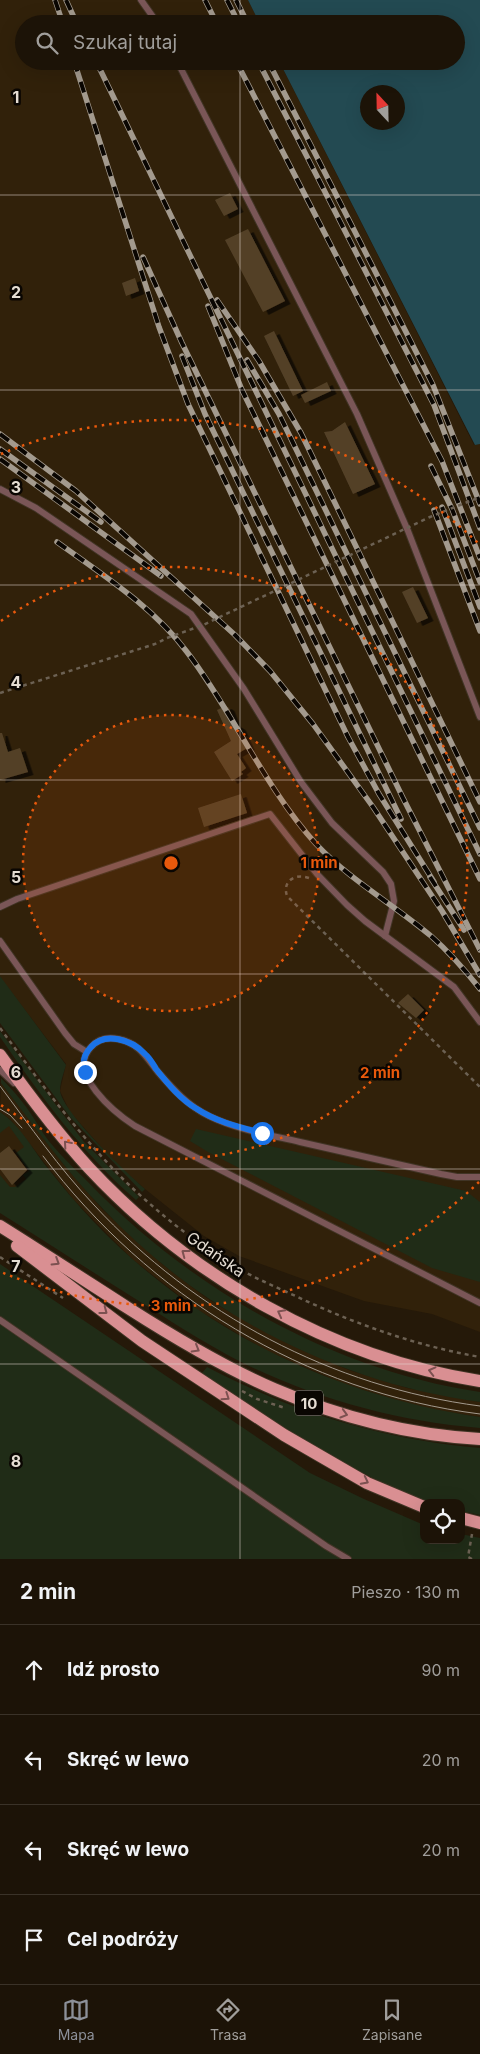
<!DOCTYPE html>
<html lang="pl">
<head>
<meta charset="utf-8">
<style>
	:root { --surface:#1c1307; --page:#292015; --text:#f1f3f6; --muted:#a09e9b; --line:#3a3228; --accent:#8c9099 }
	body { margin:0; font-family:Inter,sans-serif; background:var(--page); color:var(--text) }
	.controls { position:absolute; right:15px; bottom:15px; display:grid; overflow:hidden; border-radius:10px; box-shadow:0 5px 20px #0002 }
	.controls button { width:45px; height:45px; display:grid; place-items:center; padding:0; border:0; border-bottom:1px solid var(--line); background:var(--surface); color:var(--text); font:25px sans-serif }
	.compass { position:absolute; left:360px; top:85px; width:45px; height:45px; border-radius:50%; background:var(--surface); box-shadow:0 5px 20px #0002; rotate:338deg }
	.stop { position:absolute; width:15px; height:15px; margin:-11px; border:4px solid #1a73e8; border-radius:50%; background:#fff }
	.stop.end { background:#1a73e8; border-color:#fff; box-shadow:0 1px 5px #0008 }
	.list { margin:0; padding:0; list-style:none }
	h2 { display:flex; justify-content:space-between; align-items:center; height:65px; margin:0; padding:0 20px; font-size:21px }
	h2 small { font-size:16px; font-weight:400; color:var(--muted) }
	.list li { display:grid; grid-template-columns:32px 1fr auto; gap:15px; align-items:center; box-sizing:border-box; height:90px; padding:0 20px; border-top:1px solid var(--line) }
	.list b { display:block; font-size:19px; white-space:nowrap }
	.list em { font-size:16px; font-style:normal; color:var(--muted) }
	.icon { flex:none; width:28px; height:28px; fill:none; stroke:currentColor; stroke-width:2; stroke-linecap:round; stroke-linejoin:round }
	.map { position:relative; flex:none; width:480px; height:1559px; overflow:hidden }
	.search { position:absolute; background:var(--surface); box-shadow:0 5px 20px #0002; left:15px; right:15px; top:15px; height:55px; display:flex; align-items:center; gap:12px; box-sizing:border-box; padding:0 18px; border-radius:28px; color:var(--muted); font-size:19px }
	.sheet { height:425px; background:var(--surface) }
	nav { display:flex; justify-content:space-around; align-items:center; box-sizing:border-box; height:70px; border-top:1px solid var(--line); background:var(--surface); font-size:14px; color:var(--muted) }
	nav a { display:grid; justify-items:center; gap:2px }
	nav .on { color:var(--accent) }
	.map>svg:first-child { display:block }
	.built { fill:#31210a }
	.green { fill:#202c17 }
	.water { fill:#234a52; fill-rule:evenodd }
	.building { fill:#534128; filter:url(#shadow) }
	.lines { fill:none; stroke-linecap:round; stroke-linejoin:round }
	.lane-casing { stroke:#403425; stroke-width:8 }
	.primary-casing { stroke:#403425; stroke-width:14 }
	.path { stroke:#6c6153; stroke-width:2.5; stroke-dasharray:4 4; stroke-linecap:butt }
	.lane { stroke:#7a5657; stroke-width:6 }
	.primary { stroke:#d98f92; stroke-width:12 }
	.tram { stroke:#a39a8e; stroke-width:1 }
	.rail-casing { stroke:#a39a8e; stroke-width:5.5 }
	.rail { stroke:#0a0602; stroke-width:4; stroke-dasharray:11; stroke-linecap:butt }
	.path-bridge { stroke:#6c6153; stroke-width:2.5; stroke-dasharray:4 4; stroke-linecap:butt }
	.oneway { stroke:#7c5151 }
	.route { stroke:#1a73e8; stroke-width:6 }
	.grid { fill:none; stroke:#e5ddd3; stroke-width:1; stroke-opacity:0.55 }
	.ring { fill:none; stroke:#e8590c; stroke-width:2.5; stroke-dasharray:2.5 5 }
	.labels { text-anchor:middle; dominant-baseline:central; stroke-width:5; stroke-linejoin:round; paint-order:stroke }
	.shield { fill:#0a0602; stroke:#a39c94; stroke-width:1 }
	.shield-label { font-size:15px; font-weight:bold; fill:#e5ddd3 }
	.street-label { font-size:16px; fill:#e5ddd3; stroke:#0a0602 }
	.grid-label { font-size:16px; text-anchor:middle; font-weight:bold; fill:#e5ddd3; stroke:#0a0602; stroke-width:5; stroke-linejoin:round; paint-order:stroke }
	.centre { fill:#e8590c; stroke:#0a0602; stroke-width:2.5 }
	.ring-label { font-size:15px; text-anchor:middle; font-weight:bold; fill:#e8590c; stroke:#0a0602; stroke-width:5; stroke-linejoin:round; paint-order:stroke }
</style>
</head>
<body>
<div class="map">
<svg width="480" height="1559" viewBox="0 0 480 1559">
	<defs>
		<filter id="shadow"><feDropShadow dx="5.5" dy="3" stdDeviation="0" flood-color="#0009"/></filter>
	</defs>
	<rect width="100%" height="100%" fill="#251909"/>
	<g class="built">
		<polygon points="0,0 248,0 260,24 24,24 24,61 279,61 474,445 480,444 480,1332 432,1314 364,1301 239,1256 204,1236 145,1189 116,1164 70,1112 60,1091 66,1064 0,977"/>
		<polygon points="1,1083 63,1164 103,1210 162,1264 205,1297 228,1311 300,1349 349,1370 407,1388 480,1402 480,1417 422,1408 344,1384 267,1351 198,1310 132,1259 73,1199 11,1120 0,1112"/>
		<polygon points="7,1122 47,1173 14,1199 0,1186 0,1128"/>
	</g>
	<g class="green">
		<path d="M0,976L66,1065C64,1072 60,1083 60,1091C63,1113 127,1173 145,1189L142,1192L70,1117L0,1023Z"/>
		<path d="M0,1031L84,1142L139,1197L136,1200C82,1153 40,1095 0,1037Z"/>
		<path d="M1,1078C15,1092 29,1109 38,1125C50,1146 71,1165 88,1182C191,1289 332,1370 480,1392V1402C338,1383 202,1314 103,1209C65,1170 34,1126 1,1083Z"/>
		<path d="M0,1112C21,1126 31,1147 46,1166C61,1185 76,1203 93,1221C196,1329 333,1396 480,1417V1428C396,1421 316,1399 241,1362C204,1343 169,1320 134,1298C89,1270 45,1241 0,1213V1175L10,1187H15L26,1179L23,1175L29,1171L16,1153L24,1147L9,1126L0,1133Z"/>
		<polygon points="196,1129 466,1191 480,1202 480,1282 432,1268 208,1152 190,1141"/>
		<polygon points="0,1264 310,1473 364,1499 424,1525 424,1540 461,1540 461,1534 480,1538 480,1559 0,1559"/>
		<path d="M207,1367C295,1413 381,1439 480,1448V1515L461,1511V1503C453,1503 443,1504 435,1503C419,1501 402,1491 388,1485C322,1455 262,1413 202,1373Z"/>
	</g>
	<path class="water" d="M248,0H480V444L475,445L279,61H456V24H260ZM368,92H398V122H368Z"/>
	<g class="building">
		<polygon points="230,193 238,209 224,216 215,200"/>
		<polygon points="248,229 285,301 263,312 225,240"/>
		<polygon points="135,278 139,291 126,296 122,283"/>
		<polygon points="274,331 303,391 293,396 264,336"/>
		<polygon points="327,382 331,391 305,403 301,395"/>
		<polygon points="345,422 375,484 353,494 324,432 332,431"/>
		<polygon points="413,587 428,618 417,623 402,592"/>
		<polygon points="226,706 229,708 235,724 240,727 249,747 237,754 246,768 241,772 243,774 232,781 214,752 231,741 217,710"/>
		<polygon points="0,733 2,733 8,752 20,748 28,772 0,780"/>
		<polygon points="241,794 247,813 204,827 198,808"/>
		<polygon points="408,994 424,1010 416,1018 398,1003"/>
		<polygon points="9,1146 27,1170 12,1185 0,1169 0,1153"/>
	</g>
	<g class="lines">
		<defs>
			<g id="lane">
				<polyline points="141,0 158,24"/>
				<polyline points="177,61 357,414 408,531 480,717"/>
				<polyline points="0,489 36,508 191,614 244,689 301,782 332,823 383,872 391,884 394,901 385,936"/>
				<polyline points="0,907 17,899 270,814 317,874 347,905 365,921 454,987 480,1022"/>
				<polyline points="0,941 65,1033 74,1044 87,1052"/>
				<polyline points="0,1070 14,1083"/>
				<path d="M480,1177H457L441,1174C394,1163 347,1153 300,1142C270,1135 238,1130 209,1116C188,1106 173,1089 158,1072C146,1057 139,1043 118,1039C108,1037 98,1039 91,1047C66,1073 115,1113 135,1126L480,1303"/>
				<polyline points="0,1320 326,1546 348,1559"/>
			</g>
			<g id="primary">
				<path d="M0,1055C28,1094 56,1132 89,1168C191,1277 331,1358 480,1381"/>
				<path d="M0,1226C43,1253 86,1281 128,1308C175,1338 223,1367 274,1389C339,1417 410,1435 480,1439"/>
				<polyline points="17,1246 142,1341 284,1435 367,1483 424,1507"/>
				<polyline points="461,1518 480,1523"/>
			</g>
		</defs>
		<use href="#lane" class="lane-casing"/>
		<use href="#primary" class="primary-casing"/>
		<g class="path">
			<polyline points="0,693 155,644 167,638"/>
			<path d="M309,878C295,873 282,881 287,896L480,1087"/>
			<path d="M0,1028C39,1081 78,1134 125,1181C156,1211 192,1240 229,1263C253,1278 279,1288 304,1300C361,1326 418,1346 480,1357"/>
			<polyline points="0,1257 63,1298"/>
			<polyline points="242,1391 257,1399 285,1408"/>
			<polyline points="472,1559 468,1557 472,1534"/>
		</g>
		<use href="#lane" class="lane"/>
		<use href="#primary" class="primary"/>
		<g class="tram">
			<path d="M0,1086C30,1126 59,1168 94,1205C195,1314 332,1387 480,1406"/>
			<polyline points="0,1109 10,1115 22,1128"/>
			<path d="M43,1156C149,1296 305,1392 480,1414"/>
		</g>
		<defs>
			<g id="rail">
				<polyline points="55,0 63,24"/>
				<polyline points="66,0 77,24"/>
				<polyline points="205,0 217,24"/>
				<polyline points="227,0 239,24"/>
				<polyline points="236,0 248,24"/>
				<polyline points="74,61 159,327 188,404 348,737 379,794 434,882"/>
				<polyline points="96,61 480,854"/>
				<polyline points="236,61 442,461 480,558"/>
				<polyline points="258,61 434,405 480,528"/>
				<polyline points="268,61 433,385 480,504"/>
				<polyline points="143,257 182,343 403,798 480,950"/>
				<polyline points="217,300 259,361 301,433 480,802"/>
				<polyline points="208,306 242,390 480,879"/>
				<polyline points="182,356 205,414 401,819"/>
				<polyline points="247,360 279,414 480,828"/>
				<polyline points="0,434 76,491 235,635 270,671 313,724 373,807 442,911 480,975"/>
				<polyline points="0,449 101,522"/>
				<polyline points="0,459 161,576"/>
				<polyline points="431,466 452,509 480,582"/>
				<polyline points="442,507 480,607"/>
				<polyline points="434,510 480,631"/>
				<path d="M57,542C103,575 152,606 187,652C233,712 265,788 316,844C350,880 393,904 431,936C449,952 465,970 480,989"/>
				<polyline points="430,877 464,930"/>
			</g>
		</defs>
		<use href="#rail" class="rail-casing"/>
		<use href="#rail" class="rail"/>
		<polyline class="path-bridge" points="167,638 203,625 430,517 480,497"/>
	</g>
	<defs><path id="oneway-chevron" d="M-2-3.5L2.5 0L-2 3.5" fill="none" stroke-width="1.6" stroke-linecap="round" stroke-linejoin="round" transform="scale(1.25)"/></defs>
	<g class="oneway">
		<use href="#oneway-chevron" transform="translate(67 1144) rotate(-131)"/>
		<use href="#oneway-chevron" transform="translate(185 1253) rotate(-143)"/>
		<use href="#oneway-chevron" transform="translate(56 1262) rotate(32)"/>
		<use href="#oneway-chevron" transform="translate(104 1311) rotate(37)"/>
		<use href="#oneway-chevron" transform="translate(281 1313) rotate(-152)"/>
		<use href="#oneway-chevron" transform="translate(196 1349) rotate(30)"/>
		<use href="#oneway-chevron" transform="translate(432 1371) rotate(-166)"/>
		<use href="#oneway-chevron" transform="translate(226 1397) rotate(34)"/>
		<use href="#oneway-chevron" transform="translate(344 1414) rotate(16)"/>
		<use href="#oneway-chevron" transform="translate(365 1481) rotate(27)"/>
	</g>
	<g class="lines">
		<path class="route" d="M85,1072C82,1062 84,1054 91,1047C105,1031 132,1040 145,1054C150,1058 153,1064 156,1069C168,1084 181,1100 197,1109C217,1122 239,1127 262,1133"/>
	</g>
	<path class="grid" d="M240,0V24M240,61V1559M0,195H480M0,390H480M0,585H480M0,780H480M0,974H480M0,1169H480M0,1364H480"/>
	<circle cx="171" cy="863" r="148" fill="#e8590c" fill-opacity=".12"/>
	<g class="ring">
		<circle cx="171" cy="863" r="148"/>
		<path d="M1 621A296 296 0 1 1 1 1105"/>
		<path d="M479 1182A443 443 0 0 1 1 1272M1 454A443 443 0 0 1 479 544"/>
	</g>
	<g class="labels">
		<rect class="shield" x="295" y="1390.5" width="28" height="25" rx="4"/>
		<g class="shield-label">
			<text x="309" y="1403">10</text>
		</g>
		<g class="street-label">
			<text transform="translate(216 1254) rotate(35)">Gdańska</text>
		</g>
	</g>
	<g class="grid-label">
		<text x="16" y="103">1</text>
		<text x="16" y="298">2</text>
		<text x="16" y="493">3</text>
		<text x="16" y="688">4</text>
		<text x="16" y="883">5</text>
		<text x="16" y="1078">6</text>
		<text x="16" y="1272">7</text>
		<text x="16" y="1467">8</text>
	</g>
	<circle cx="171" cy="863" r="8" class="centre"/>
	<g class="ring-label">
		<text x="319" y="868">1 min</text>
		<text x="380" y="1078">2 min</text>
		<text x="171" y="1311">3 min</text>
	</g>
</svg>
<div class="controls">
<button><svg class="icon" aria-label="locate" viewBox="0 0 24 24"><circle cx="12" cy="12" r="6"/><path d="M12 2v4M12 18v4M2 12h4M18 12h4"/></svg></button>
</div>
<svg class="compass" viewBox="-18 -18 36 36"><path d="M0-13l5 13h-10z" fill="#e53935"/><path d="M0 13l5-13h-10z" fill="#a09e9b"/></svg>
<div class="stop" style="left:262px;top:1133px"></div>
<div class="stop end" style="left:85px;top:1072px"></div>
<div class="search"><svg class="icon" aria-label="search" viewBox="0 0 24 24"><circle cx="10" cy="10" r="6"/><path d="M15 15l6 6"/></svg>Szukaj tutaj</div>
</div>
<section class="sheet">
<h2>2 min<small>Pieszo · 130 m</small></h2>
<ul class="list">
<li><svg class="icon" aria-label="ahead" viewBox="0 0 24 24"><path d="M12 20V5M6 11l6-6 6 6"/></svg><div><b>Idź prosto</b></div><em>90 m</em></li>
<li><svg class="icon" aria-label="left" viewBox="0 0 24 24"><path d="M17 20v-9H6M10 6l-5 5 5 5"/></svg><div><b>Skręć w lewo</b></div><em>20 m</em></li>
<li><svg class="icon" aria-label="left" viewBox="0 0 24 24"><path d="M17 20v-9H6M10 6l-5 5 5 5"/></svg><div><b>Skręć w lewo</b></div><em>20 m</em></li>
<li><svg class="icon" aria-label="arrive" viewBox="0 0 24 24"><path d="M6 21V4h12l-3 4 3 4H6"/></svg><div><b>Cel podróży</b></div></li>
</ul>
</section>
<nav>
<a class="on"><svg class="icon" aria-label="map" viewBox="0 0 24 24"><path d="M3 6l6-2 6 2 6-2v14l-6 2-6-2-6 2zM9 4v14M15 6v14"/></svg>Mapa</a>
<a><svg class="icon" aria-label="directions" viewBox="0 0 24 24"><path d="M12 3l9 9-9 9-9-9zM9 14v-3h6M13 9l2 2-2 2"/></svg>Trasa</a>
<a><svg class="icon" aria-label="saved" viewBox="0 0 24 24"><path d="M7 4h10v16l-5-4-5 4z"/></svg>Zapisane</a>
</nav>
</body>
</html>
